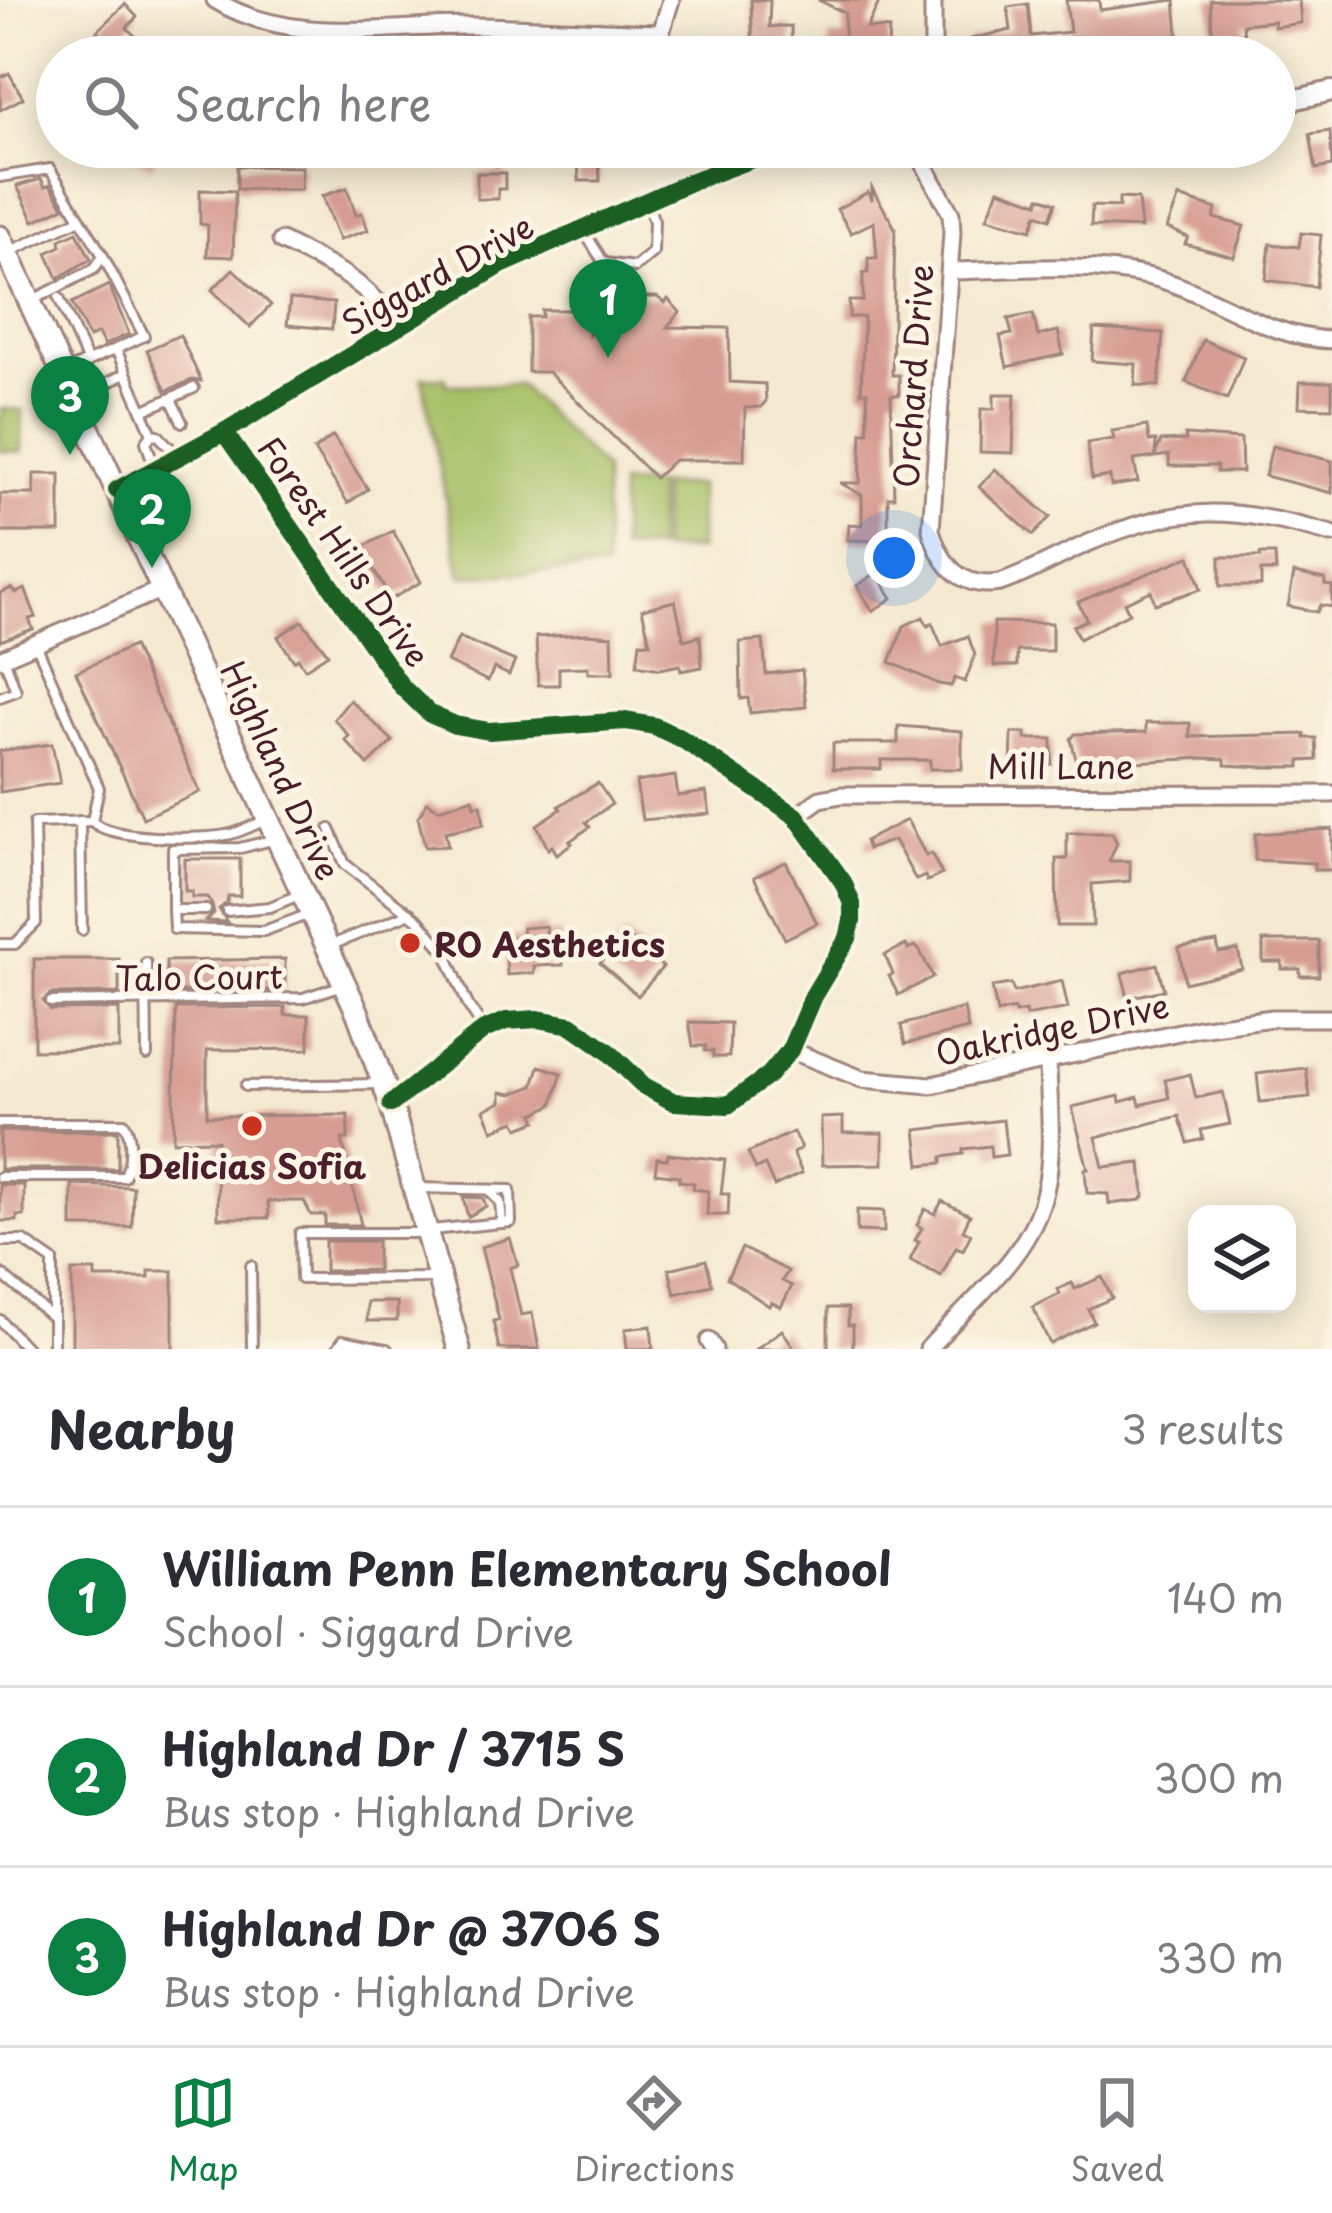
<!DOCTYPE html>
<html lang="en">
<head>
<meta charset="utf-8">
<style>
	:root { --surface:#fff; --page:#f7f7f7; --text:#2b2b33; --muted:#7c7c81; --line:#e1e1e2; --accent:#0b8043 }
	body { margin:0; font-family:"Playpen Sans",sans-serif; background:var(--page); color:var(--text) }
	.controls { position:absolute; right:36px; bottom:36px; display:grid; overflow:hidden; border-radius:24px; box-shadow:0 6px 30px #0003 }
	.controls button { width:108px; height:108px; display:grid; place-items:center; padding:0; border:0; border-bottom:3px solid var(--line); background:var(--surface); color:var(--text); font:60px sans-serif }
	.you { position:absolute; left:894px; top:558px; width:42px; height:42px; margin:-30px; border:9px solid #fff; border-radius:50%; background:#1a73e8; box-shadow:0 0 0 18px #1a73e833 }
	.badge { display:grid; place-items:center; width:78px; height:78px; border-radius:50%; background:var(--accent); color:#fff; font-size:39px; font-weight:700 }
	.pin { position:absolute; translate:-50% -99px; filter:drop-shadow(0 3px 6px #0008) }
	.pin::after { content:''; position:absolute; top:63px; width:42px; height:36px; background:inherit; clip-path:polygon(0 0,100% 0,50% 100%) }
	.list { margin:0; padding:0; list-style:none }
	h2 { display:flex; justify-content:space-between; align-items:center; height:156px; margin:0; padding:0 48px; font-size:51px }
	h2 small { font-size:39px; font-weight:400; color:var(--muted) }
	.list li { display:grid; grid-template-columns:78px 1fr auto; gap:36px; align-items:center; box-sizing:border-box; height:180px; padding:0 48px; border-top:3px solid var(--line) }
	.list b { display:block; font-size:45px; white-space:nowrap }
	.list p { margin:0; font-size:39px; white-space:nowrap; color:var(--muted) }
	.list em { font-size:39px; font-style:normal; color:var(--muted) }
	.icon { flex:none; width:66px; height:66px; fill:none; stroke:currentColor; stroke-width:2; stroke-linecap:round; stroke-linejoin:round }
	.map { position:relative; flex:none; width:1332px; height:1349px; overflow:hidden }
	.search { position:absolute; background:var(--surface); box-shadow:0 6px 30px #0003; left:36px; right:36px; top:36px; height:132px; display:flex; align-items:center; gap:30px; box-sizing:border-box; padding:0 42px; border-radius:66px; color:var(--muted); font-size:45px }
	.sheet { height:696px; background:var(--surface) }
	nav { display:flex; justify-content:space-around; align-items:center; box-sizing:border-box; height:168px; border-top:3px solid var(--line); background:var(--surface); font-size:33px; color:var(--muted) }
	nav a { display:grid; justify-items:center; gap:6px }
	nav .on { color:var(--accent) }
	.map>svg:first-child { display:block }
	.green { fill:#a6c066; stroke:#787048; stroke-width:3 }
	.building { fill:#d79d93 }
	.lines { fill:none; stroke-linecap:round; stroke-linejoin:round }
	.service-casing { stroke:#a0847e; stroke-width:14 }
	.minor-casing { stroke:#a0847e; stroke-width:21 }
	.tertiary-casing { stroke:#a0847e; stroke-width:24 }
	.secondary-casing { stroke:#a0847e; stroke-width:27 }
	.service { stroke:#fff; stroke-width:8 }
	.minor { stroke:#fff; stroke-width:15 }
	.tertiary { stroke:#fff; stroke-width:18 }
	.secondary { stroke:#fff; stroke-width:21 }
	.cycleway-casing { stroke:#fcf5e5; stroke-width:26 }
	.cycleway { stroke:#1b5e20; stroke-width:18 }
	.poi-dot { fill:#c8321e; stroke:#fcf5e5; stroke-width:4.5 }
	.labels { text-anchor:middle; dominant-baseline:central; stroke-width:10; stroke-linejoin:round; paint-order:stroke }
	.street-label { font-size:33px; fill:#4a1f2b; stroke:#fcf5e5 }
	.poi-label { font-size:33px; font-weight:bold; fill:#4a1f2b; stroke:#fcf5e5; text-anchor:start }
</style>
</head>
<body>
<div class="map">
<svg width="1332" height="1349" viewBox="0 0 1332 1349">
	<rect width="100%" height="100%" fill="#fcf5e5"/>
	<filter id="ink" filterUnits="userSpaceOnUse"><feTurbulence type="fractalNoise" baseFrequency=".00833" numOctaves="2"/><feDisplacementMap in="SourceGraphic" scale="24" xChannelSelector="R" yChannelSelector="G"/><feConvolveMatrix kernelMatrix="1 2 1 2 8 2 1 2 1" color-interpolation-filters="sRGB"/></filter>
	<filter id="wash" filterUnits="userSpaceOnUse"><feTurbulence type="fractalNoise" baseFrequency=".004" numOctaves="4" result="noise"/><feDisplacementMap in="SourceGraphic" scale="48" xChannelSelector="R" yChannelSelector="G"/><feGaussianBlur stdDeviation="2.7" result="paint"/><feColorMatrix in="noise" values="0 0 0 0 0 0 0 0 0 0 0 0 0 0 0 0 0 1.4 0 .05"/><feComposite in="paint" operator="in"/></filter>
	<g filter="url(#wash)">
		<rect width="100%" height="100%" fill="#f5ead1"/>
		<g class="green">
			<polygon points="422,377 446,378 447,385 519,385 604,470 605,569 461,576"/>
			<polygon points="1,409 23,410 22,452 0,451"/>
			<polygon points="620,484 657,485 657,549 620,549"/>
			<rect x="661" y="485" width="38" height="65"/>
		</g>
		<g id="blocks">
			<g class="building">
				<polygon points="751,0 770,0 769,27 791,26 792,57 753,57"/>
				<polygon points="818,0 880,0 867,28 889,29 888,49 875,49 875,57 828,57 829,37 844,37 845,13"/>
				<polygon points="1066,0 1099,0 1100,10 1175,0 1178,34 1175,47 1146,42 1101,44 1102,57 972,57 970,39 1011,30 1008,7 1028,4 1031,36 1070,32"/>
				<polygon points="1210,0 1299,0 1301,23 1274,27 1274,21 1243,24 1244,41 1213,44"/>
				<polygon points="125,4 137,17 127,28 137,38 131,43 145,57 122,57 97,31"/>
				<polygon points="9,73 23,98 0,110 0,78"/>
				<polygon points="1330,131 1332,166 1316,169 1310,134"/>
				<polygon points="111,147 161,147 151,167"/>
				<rect x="497" y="148" width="18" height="18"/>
				<polygon points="578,157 599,157 600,181 579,181"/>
				<polygon points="237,166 302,167 301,190 237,189"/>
				<polygon points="477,173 505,173 505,189 498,189 498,199 477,199"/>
				<polygon points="41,179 45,187 50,185 64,207 34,221 17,186"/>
				<polygon points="347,188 356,215 362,213 368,230 339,240 322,196"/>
				<polygon points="872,188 895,228 892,375 899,375 899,395 891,395 894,497 888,497 888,541 848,540 849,524 862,525 862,495 840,483 860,483 862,432 868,432 867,392 861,392 864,317 849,317 849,301 863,301 863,273 868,273 868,258 877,258 874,222 851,233 837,209 868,192 872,200"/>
				<polygon points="999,189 1038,203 1040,197 1056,203 1050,219 1037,214 1031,230 987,218"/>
				<polygon points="200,190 235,191 233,257 207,256 208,225 200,224"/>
				<polygon points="1179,197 1216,209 1214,218 1244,226 1234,257 1185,244 1188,237 1167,228"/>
				<polygon points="1119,198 1138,199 1141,228 1091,226 1092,206 1119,207"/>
				<polygon points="77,232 91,259 58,278 47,253 61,246 60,240"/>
				<polygon points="1301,233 1321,235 1316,287 1266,280 1270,244 1299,247"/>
				<polygon points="233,269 271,305 250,327 212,290"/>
				<polygon points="109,285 129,334 104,345 98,333 89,338 72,303"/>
				<polygon points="627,297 657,297 665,303 668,299 680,312 667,327 729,328 730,382 765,384 766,401 761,407 745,408 744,460 674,460 655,478 548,372 528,372 528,317 542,317 542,310 588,310 589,335"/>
				<polygon points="290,299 334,303 332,329 287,325"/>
				<polygon points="1033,314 1038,336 1058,331 1063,354 1007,367 1000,336 1012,334 1008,319"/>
				<polygon points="1094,329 1163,333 1159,386 1135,385 1136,364 1092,361"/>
				<polygon points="180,335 201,381 192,380 166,391 147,350"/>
				<polygon points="1203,340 1244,357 1227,399 1186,382"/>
				<polygon points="1300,382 1332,382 1332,408 1299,407"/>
				<polygon points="994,394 1015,394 1013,453 980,452 981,409 994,409"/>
				<polygon points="1147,426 1149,441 1156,441 1155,455 1161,441 1186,440 1185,435 1241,439 1242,472 1217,472 1217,466 1169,466 1169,455 1134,460 1138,482 1111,486 1110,476 1092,479 1087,443 1114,439 1112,431"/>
				<polygon points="333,436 368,489 348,503 314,450"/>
				<polygon points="1272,446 1332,461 1332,493 1265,476"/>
				<polygon points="995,469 1050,517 1033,535 979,487"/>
				<polygon points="34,474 60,474 60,532 0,532 0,494 34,494"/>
				<polygon points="393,531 421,582 391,599 361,548"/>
				<polygon points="1260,554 1275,554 1276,571 1261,571 1261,586 1220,586 1220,557 1260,557"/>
				<polygon points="1190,556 1201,589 1155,604 1151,591 1124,603 1129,613 1079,639 1073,626 1087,620 1078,602"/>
				<polygon points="876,573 892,598 873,611 857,586"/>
				<polygon points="1294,573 1325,579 1325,585 1332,586 1332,607 1320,605 1317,612 1288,606"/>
				<polygon points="12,588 16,593 25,589 36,617 29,619 33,629 0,641 0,593"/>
				<polygon points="675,601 684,640 700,636 702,667 681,671 680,665 660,669 637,665 640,642 650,643 642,609"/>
				<polygon points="923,617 928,626 932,623 942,646 968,636 975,655 965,682 955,678 951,686 939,684 890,662 904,626"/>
				<polygon points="302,621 328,654 305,669 298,658 294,661 278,637"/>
				<polygon points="994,622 1052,623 1052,651 1017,651 1017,666 994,666"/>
				<polygon points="587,634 612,636 613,673 588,673 588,667 559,668 559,685 538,685 536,637"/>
				<polygon points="459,637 515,661 509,675 494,668 488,681 447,662"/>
				<polygon points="763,640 766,674 802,670 806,707 750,713 748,698 741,699 740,642"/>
				<polygon points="133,646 200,792 143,818 76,672"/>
				<polygon points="350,700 393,741 368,765 345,740 349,736 334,719"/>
				<polygon points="1146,723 1190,723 1190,737 1305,734 1305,738 1316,738 1317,760 1300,761 1300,767 1263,767 1225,765 1225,759 1205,758 1117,763 1108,769 1077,764 1071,739 1075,734 1146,732"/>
				<polygon points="898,726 962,731 962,769 930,769 930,760 881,760 881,769 833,769 833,743 898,743"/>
				<polygon points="1012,733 1026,733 1026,739 1052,739 1052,764 1011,766"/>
				<polygon points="52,744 60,783 0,792 0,751"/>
				<polygon points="675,776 678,796 706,792 710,814 642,820 636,782"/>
				<polygon points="598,783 612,804 586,822 590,827 570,841 572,843 557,854 552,846 548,849 537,825 561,809 559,806"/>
				<polygon points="473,798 475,806 481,804 484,824 445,832 448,846 425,847 418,817 427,802 439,809"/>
				<polygon points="907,820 926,856 931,853 942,874 927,881 925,876 916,880 894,840 868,849 865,841"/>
				<polygon points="1332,829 1332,870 1314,870 1314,863 1255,860 1255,834"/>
				<polygon points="1067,833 1112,833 1117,843 1109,861 1130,861 1130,881 1092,884 1093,926 1057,926 1056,859 1067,859"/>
				<polygon points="185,859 240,859 240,896 228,896 227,903 219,909 227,922 206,921 214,913 212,905 207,897 192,897 192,891 185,891"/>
				<polygon points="786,862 817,923 785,939 754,877"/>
				<polygon points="546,926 547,934 561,933 563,965 534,966 534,973 507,975 505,938 523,936 522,928"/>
				<polygon points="625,935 663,967 638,996 600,963"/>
				<polygon points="1263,941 1319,941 1319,976 1300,976 1300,969 1282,969 1282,962 1263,962"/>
				<polygon points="1217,942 1219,953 1238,950 1242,969 1185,983 1179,948"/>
				<polygon points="906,945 908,949 915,946 920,951 933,977 898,995 889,976 893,974 885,955"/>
				<polygon points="34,959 119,959 119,993 51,994 43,1001 51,1010 119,1009 119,1049 34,1050"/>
				<polygon points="285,959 285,990 167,992 166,961"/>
				<polygon points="1157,964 1164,990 1128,998 1122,973"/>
				<polygon points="1062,981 1068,1008 1026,1016 1025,1011 1015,1013 1014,1009 997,1013 992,987 1011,984 1014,992"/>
				<polygon points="285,1007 285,1015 309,1015 309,1049 207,1050 207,1116 348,1115 348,1139 342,1139 361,1225 325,1225 325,1215 311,1215 304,1201 268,1201 269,1218 218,1218 217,1140 173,1141 176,1008"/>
				<polygon points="964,1008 968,1029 905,1044 901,1025"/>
				<polygon points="689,1022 730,1023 729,1057 713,1057 713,1051 705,1051 706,1046 693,1046"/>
				<polygon points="539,1066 562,1073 552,1105 534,1114 537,1121 519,1128 515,1121 493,1130 484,1110 501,1102 501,1092 512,1094 533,1086"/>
				<polygon points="1306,1068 1310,1097 1260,1102 1257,1074"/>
				<polygon points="1190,1074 1196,1098 1223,1092 1230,1124 1201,1130 1203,1139 1188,1143 1179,1116 1096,1137 1103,1167 1141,1163 1144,1196 1141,1200 1109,1204 1108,1194 1087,1193 1085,1169 1088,1169 1072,1107 1119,1096 1120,1102 1138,1097 1140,1105 1169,1098 1165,1080"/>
				<polygon points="843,1117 843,1133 883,1133 883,1164 822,1165 821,1118"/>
				<polygon points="1003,1120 1007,1155 991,1157 990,1146 963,1149 963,1154 942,1157 942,1163 920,1165 916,1130"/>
				<rect x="0" y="1131" width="118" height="38"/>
				<polygon points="793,1132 801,1148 793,1153 802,1173 774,1186 765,1165 756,1169 748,1153"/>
				<polygon points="668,1154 725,1160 721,1194 729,1194 728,1215 707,1215 708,1191 693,1189 694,1183 679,1181 679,1176 655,1173 657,1158 667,1159"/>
				<polygon points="0,1185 24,1185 24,1216 17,1216 17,1221 0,1221"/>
				<polygon points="72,1185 133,1187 132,1227 72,1227"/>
				<polygon points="463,1197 483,1198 486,1206 468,1217"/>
				<polygon points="942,1201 970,1215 963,1230 971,1234 963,1250 956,1247 941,1276 910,1260 919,1242 915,1240 922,1228 917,1225 925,1209 935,1214"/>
				<polygon points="857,1210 884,1211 884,1232 857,1231"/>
				<polygon points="510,1238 518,1265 510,1268 521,1315 532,1313 539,1349 499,1349 493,1321 499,1320 481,1247"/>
				<polygon points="325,1241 377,1241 377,1270 325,1271"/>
				<polygon points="742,1248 788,1271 782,1281 792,1286 781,1307 771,1302 769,1306 727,1278"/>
				<polygon points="706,1260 712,1285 675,1294 669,1269"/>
				<polygon points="72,1271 95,1271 95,1278 149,1278 149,1271 173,1271 173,1349 72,1349"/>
				<polygon points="1102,1277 1112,1298 1088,1309 1094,1322 1050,1344 1033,1307 1060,1294 1058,1289 1072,1283 1075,1289"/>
				<rect x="367" y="1302" width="30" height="19"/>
				<polygon points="828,1308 848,1308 848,1325 853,1325 853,1349 828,1349"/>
				<polygon points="651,1326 653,1349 627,1349 625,1329"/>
				<polygon points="782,1330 795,1349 756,1349"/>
			</g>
		</g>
	</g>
	<g filter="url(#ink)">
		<use href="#blocks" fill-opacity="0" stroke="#a0847e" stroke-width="3"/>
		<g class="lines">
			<defs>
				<g id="service">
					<polyline points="0,177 50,169 103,256 94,269 31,301"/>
					<polyline points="583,230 604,263 635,267 653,252 654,221 646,201"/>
					<polyline points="9,252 78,220"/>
					<polyline points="103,256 144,336 116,349 152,434 158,435 176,454"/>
					<polyline points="59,298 88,362"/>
					<polyline points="65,371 116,349"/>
					<polyline points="77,399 126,373"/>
					<polyline points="171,399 182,422"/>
					<polyline points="142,411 194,388"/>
					<polyline points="152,434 146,442 154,466"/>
					<polyline points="0,697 16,691 4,658"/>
					<polyline points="80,821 82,930"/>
					<path d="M92,821C108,840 200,840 226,835C239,833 252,826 263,821"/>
					<polyline points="330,829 345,864 419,921 445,952 468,1005 483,1028"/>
					<polyline points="173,910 174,929 264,931 312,913"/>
					<polyline points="206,910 173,910 173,849 240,848 276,839"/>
					<polyline points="227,911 270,907 301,894"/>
					<polyline points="0,944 15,944 36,923 34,823 92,821 99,788 36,644"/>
					<polyline points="329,946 410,913"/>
					<polyline points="146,963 147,1055"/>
					<polyline points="51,1002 303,998 343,985"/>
					<polyline points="246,1086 383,1084"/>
					<path d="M0,1123H124C133,1137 132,1163 124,1177H0"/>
					<polyline points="416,1188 510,1190 511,1222 431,1230"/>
					<polyline points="491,1193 500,1202 502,1223"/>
					<polyline points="421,1233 300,1233 301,1279 438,1278"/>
					<polyline points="0,1241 24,1241 53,1261 53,1349"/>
					<polyline points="251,1266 252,1349"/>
					<polyline points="0,1273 53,1318"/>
					<polyline points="0,1320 27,1349"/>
					<polyline points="337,1349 343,1340 387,1349"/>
				</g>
				<g id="minor">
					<path d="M215,0C289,46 384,26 468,26C532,26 597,32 661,33"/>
					<polyline points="667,57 661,33 671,0"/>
					<polyline points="933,57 933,0"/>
					<path d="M920,147L924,164L951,214L952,233L931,530C941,565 961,589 1000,583C1030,573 1057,557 1086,544C1182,502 1233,507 1332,534"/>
					<path d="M281,241C331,266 365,279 398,327"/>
					<path d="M950,271C1014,270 1084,262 1147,276C1212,291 1263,338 1332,340"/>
					<polyline points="224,432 401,686 430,714 455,725 489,731 626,721 654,726 682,739 796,816 843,882 852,904 852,921 848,938 813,996 790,1050 769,1075 728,1105 674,1102 644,1086 608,1051 571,1025 538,1019 506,1021 484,1030 391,1104"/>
					<polyline points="0,659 162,589"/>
					<polyline points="796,816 820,799 841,795 1332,794"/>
					<polyline points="790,1050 862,1079 931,1085 1198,1028 1272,1018 1332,1018"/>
					<polyline points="709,1341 714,1349"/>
					<path d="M928,1349C969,1302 1032,1255 1045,1191C1055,1150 1048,1101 1048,1059"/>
				</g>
				<g id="tertiary">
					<polyline points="1275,104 1332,91"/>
					<polyline points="117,490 224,432 501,265 690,182 752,159 803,147"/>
				</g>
				<polyline id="secondary" points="0,237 357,1011 391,1104 459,1349"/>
			</defs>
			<use href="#service" class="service-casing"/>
			<use href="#minor" class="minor-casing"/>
			<use href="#tertiary" class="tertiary-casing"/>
			<use href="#secondary" class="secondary-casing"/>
			<use href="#service" class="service"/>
			<use href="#minor" class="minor"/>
			<use href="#tertiary" class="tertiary"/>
			<use href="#secondary" class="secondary"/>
			<defs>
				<g id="cycleway">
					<polyline points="224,432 401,686 430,714 455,725 489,731 626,721 654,726 682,739 796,816 843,882 852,904 852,921 848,938 813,996 790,1050 769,1075 728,1105 674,1102 644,1086 608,1051 571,1025 538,1019 506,1021 484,1030 391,1104"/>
					<polyline points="117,490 224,432 501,265 690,182 752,159 803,147"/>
				</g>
			</defs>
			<use href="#cycleway" class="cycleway-casing"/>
			<use href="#cycleway" class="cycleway"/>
		</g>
	</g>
	<g class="poi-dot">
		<circle cx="410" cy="943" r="12"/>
		<circle cx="252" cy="1126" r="12"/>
	</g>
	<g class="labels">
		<g class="street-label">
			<text transform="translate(437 273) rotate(-29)">Siggard Drive</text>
			<text transform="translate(912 376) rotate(-86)">Orchard Drive</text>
			<text transform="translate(345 551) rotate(55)">Forest Hills Drive</text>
			<text x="1061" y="765">Mill Lane</text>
			<text transform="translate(282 770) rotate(65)">Highland Drive</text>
			<text transform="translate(199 976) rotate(-1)">Talo Court</text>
			<text transform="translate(1052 1028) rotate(-12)">Oakridge Drive</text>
		</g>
		<g class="poi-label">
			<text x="434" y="943">RO Aesthetics</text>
			<text x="252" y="1165" text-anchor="middle">Delicias Sofia</text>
		</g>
	</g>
</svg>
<div class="controls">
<button><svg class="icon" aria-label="layers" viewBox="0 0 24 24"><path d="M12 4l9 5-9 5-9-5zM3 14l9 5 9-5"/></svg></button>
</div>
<div class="you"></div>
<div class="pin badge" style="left:608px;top:358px">1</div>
<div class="pin badge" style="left:152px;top:568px">2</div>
<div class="pin badge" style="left:70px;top:455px">3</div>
<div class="search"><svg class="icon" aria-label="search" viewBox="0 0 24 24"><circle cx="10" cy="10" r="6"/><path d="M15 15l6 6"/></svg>Search here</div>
</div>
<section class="sheet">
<h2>Nearby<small>3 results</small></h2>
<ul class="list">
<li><span class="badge">1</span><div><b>William Penn Elementary School</b><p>School · Siggard Drive</p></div><em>140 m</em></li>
<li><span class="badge">2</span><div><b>Highland Dr / 3715 S</b><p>Bus stop · Highland Drive</p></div><em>300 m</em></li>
<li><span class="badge">3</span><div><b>Highland Dr @ 3706 S</b><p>Bus stop · Highland Drive</p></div><em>330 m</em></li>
</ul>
</section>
<nav>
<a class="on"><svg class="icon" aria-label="map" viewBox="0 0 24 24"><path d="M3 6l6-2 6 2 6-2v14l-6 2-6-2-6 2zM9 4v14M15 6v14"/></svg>Map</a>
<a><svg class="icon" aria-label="directions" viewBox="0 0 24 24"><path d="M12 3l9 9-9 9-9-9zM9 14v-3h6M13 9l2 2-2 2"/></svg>Directions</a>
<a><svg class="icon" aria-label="saved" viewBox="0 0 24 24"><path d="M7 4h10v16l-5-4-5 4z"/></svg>Saved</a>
</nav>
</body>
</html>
